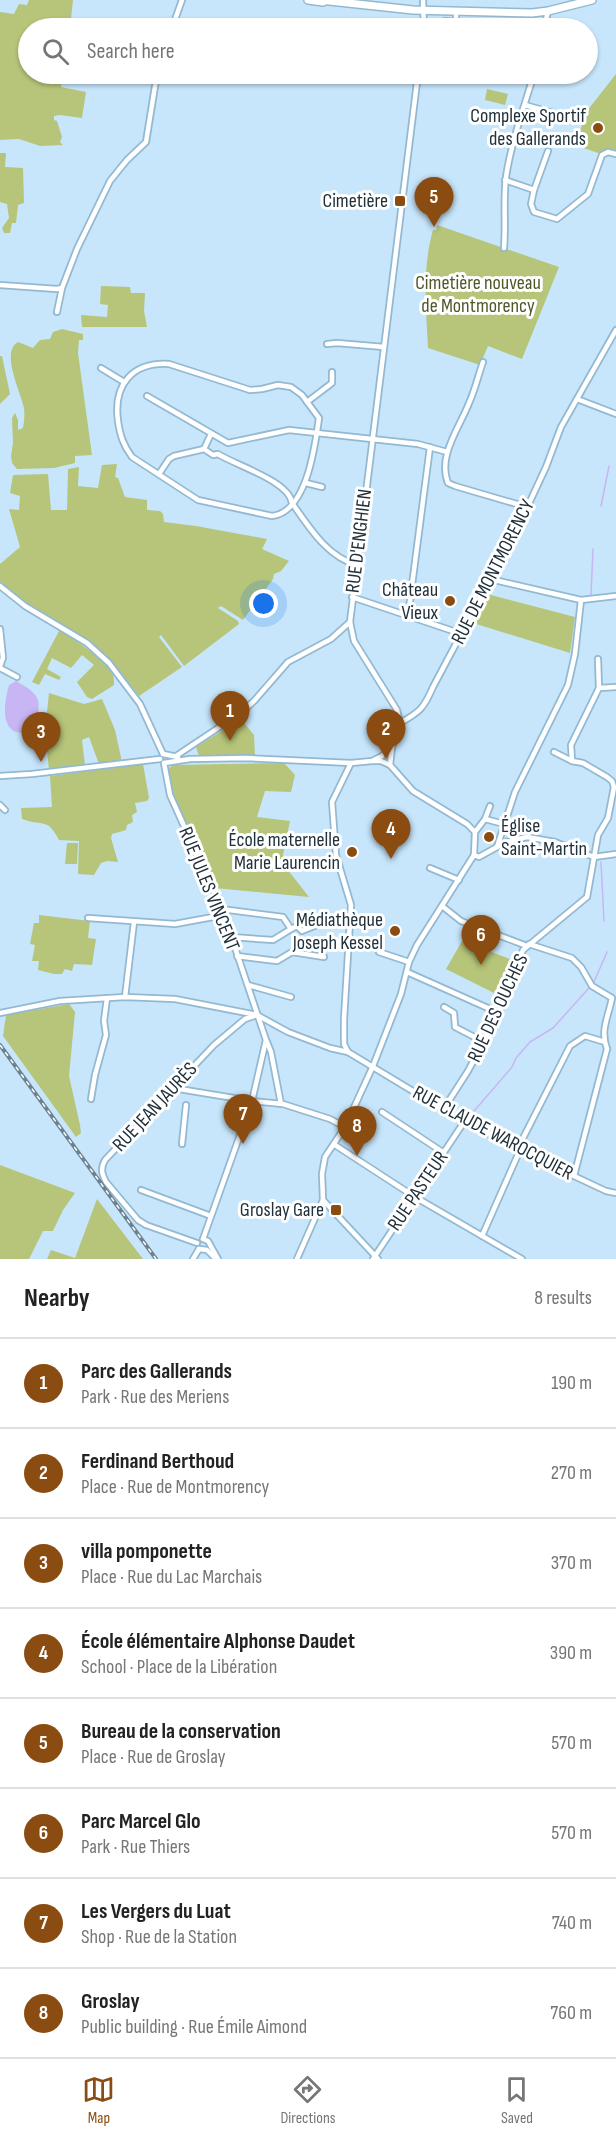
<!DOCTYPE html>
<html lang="en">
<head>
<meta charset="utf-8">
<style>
	:root { --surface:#fff; --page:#f2f2f2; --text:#222; --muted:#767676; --line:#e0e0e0; --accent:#8b4c11 }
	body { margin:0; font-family:"Sofia Sans Condensed",sans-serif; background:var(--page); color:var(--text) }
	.you { position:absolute; left:264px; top:604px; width:21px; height:21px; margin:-15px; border:4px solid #fff; border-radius:50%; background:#1a73e8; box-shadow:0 0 0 9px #1a73e833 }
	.badge { display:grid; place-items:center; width:39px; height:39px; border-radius:50%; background:var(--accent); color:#fff; font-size:20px; font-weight:700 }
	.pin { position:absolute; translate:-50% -50px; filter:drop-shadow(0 2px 3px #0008) }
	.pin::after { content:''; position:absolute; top:32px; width:21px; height:18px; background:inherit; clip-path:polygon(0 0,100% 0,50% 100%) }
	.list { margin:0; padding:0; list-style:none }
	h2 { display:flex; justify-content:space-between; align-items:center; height:78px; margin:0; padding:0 24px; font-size:26px }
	h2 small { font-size:20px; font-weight:400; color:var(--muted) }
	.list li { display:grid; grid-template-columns:39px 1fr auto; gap:18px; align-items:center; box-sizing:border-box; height:90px; padding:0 24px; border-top:2px solid var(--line) }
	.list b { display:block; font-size:22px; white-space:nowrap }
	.list p { margin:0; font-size:20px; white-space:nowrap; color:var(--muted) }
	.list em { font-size:20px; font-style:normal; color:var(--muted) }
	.icon { flex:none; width:33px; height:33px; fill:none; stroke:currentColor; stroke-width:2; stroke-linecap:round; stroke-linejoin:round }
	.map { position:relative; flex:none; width:616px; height:1259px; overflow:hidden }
	.search { position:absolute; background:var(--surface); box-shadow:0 2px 4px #0004; left:18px; right:18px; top:18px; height:66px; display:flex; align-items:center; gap:15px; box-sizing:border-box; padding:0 21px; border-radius:33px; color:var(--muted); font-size:22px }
	.sheet { height:798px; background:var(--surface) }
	nav { display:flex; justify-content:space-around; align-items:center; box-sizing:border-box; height:84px; border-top:2px solid var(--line); background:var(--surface); font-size:16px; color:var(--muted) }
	nav a { display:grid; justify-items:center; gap:3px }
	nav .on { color:var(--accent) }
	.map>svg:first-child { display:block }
	.green { fill:#b6c579 }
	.water { fill:#c8b6f4 }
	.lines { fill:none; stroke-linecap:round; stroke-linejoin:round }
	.stream { stroke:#c8b6f4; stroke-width:1.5 }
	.minor-casing { stroke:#93b9d2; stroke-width:8 }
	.secondary-casing { stroke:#93b9d2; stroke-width:10 }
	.minor { stroke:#fff; stroke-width:4.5 }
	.secondary { stroke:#fff; stroke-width:7 }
	.rail-casing { stroke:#6c8291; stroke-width:4 }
	.rail { stroke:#fff; stroke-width:1.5; stroke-dasharray:4.5; stroke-linecap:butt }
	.poi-dot { fill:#8b4c11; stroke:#fff; stroke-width:2 }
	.labels { text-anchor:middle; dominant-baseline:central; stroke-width:6; stroke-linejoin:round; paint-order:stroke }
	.poi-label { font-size:20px; fill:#21313b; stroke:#fff; text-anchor:end }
	.park-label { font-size:20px; fill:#4f5828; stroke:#fff }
	.street-label { font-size:20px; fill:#21313b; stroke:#fff }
</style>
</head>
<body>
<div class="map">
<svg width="616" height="1259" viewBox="0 0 616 1259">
	<rect width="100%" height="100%" fill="#c7e6fb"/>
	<g class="green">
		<polygon points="29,0 73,0 70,28 28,28 28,74 63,74 61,87 86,92 82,118 60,115 54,116 54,120 57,121 62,137 60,142 63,145 40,146 19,139 0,140 0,12 14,14 19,4 27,5"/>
		<polygon points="616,74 616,152 604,150 601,154 575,145 587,111"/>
		<polygon points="487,89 508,94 505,105 485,100"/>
		<polygon points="0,153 6,153 5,167 23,168 24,203 18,205 16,223 12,223 10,233 4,233 2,228 9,218 7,204 0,202"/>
		<path d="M437,225L559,267L522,359L488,346L480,365L428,348C426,308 422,268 433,230H436Z"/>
		<polygon points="101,286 130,287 131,293 145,293 144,311 147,327 82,327 81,315 107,317 108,305 100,304"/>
		<path d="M62,329L83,334V340H79L78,353L92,455L75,456V463L54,468L17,469L12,463L11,456L13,443L12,418L15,413L18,420V430L23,428C24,422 25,414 24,408C21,393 0,351 18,342L33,348L40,340L50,339L53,332Z"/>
		<polygon points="0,356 2,356 10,394 0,404"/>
		<path d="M117,464L115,477L118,478L125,497L147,500V510L160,511L163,514L164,522L196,526L267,539L262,549L289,561L281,571L274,574L273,579L243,620L221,606L218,608L238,621L239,624L184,666L161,635L159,637L182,667L139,696C123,675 107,655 85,639C57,619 26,606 0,582V564L20,547L9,509L19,510L20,496L10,493L13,475L48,474L51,510H67L68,469L79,467L78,486L98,488L102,465Z"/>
		<polygon points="487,594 575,617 570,653 473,623"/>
		<path d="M59,631C74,638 107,661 113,675C114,678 114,682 114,685L92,699L87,697L77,682L94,665L82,655L71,668L52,658L47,669L61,677L59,680L45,674L39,685L32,682Z"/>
		<polygon points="49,693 84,704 102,699 115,730 122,762 99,764 89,737 82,740 85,765 49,770 45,731"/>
		<polygon points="241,719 254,735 255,756 199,756 196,747"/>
		<polygon points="284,763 295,775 291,792 265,791 257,817 290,821 283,855 284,865 309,897 215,888 172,791 168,769 173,765"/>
		<path d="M143,764L149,798L147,801L135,803L137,812L132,815L133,822L127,825L126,830L112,834L111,838L118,862L107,861L101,863L94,875L78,874L79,841L59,840C47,817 44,827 22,819L21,808L52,807L50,776Z"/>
		<polygon points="67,843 78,843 77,864 65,864"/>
		<polygon points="39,915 90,921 88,938 96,939 92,965 74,964 72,971 65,969 62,974 54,974 38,970 39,961 32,961 35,945 30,944 34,923 39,923"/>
		<polygon points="462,941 515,961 500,996 446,969"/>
		<polygon points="69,1004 75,1012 69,1076 80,1125 81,1133 76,1137 3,1036 6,1015"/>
		<polygon points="0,1165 75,1193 63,1210 53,1231 43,1231 29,1259 0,1259"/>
		<polygon points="97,1199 143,1259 47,1259 51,1250 75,1258"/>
	</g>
	<path class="water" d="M16,681C43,696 41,700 35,729C28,732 23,734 16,732C0,726 5,699 9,685Z"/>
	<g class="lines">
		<g class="stream">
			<polyline points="601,506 609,466"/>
			<polyline points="591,595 593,549"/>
			<polyline points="601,862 604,921"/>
			<polyline points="594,982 607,952"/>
			<polyline points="468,1118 512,1067 516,1058 530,1042 553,1028 589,988"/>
		</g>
		<defs>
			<g id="minor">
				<polyline points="423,0 424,28"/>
				<polyline points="456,12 456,26 460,28"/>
				<polyline points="445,21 456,22"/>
				<polyline points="172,28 182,0"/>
				<polyline points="544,28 548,11"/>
				<polyline points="525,105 564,116"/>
				<polyline points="505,180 534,190 531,204 534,212 557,219 588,194 602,155 608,152 616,154"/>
				<polyline points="534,190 548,151"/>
				<path d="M504,248C506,224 503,200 506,177C511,143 524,107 534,74"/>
				<polyline points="0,285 57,289 62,288 77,249 110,181 127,160 146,142 157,74"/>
				<polyline points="57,312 62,288"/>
				<polyline points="327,344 337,343 384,347"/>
				<path d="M483,362C478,376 475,390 469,403C460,427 437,456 448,483L455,486L527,507"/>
				<path d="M169,364L250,390L262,389L278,385L291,387L302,395L319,418C315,446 307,512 272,516L198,500L132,457C123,445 120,435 118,421C113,385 132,362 169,364Z"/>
				<polyline points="101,368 124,382"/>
				<polyline points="147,396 228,443 289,430 418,444 447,452"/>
				<polyline points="577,399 616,414"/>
				<polyline points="307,402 332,383 332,372"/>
				<polyline points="204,449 211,434"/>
				<path d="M159,474L169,459L174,456L204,449L213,455L218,454C235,465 289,481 292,503C309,527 327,557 357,565"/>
				<polyline points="306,483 322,487"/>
				<polyline points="490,579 581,600 616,596"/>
				<polyline points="0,586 25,606 87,643 109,663 140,704 163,754"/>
				<polyline points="352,597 462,634"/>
				<polyline points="408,616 430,447"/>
				<polyline points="0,629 3,658 0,666"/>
				<polyline points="598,659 599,688"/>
				<polyline points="0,668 17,677"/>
				<polyline points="400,723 397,710 354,641 350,622 418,74"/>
				<polyline points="554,752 572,761"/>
				<polyline points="163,754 178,757"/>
				<polyline points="176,756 242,712 254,701 288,662 331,639 350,622"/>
				<polyline points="373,761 381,761 390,765"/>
				<polyline points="164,763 170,795 224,915 266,1040 252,1101 203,1239"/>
				<polyline points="164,763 190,759 246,758 351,763 372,761 382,756 392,747"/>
				<polyline points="0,776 32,774 160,759"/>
				<polyline points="0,805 5,810"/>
				<polyline points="485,819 490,806"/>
				<polyline points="475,832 485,819 504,824"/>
				<polyline points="497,847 515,792 568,685 575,654 581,600"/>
				<polyline points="474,855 479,857 506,842 527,837 555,842 594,857 616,854"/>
				<polyline points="430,868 459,880"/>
				<polyline points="442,906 461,921 527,946"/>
				<polyline points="221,909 283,917 291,929 273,940 231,937"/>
				<polyline points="88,918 175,924 224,915"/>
				<polyline points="291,929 297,926 302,931 324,922 341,924"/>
				<path d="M529,944L572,958L581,967L592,986L612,998C608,1018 600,1030 607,1049"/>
				<polyline points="379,952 409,962"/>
				<polyline points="237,956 277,961 292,952 324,957"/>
				<polyline points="407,972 499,1013"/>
				<polyline points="248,985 291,997"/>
				<polyline points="125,997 134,922"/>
				<polyline points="444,1007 454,1013 455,1027 484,1042"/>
				<polyline points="0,1013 60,1001 125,997 175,999 257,1015 288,1032 330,1048 348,1052 464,1122 574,1176 606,1191 616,1193"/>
				<polyline points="267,1042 271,1052 281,1104"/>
				<polyline points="348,1052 344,1044 344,1019 351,905 336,855 332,802 351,763"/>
				<polyline points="173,1088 252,1101 283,1104 330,1119 345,1127"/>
				<polyline points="91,1099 95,1075 106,1035 104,1021 107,998"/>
				<polyline points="443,1110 468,1071 499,1013 523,950 587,897 598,835 608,818 614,787 612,781 607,777 583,763 572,761 571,745 599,688 616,687"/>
				<polyline points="382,1112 444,1153"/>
				<polyline points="182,1144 186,1105"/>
				<polyline points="335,1145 415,1197 522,1259"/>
				<polyline points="518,1148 570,1046 585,1036 605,1042"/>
				<polyline points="574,1176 607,1049"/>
				<polyline points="141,1190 211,1216"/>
				<polyline points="323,1200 378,1259"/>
				<polyline points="482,1236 520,1150"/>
				<polyline points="203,1239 208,1241 218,1259"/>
				<path d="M197,1243L146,1225L138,1220L106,1182C102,1174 100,1169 105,1160L214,1045L245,1019L257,1015"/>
				<polyline points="199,1249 207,1250 216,1259"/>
				<polyline points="193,1259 199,1249"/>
				<path d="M297,1259L323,1200L322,1174L325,1157L345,1127L373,1066L401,994L409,962L417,945L474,855L475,832L467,824L413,791L390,765L392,747L400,723C420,712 424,708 433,687L519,525L546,467L561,427L616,330"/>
				<polyline points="373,1259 464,1122"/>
			</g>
			<g id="secondary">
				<polyline points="308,0 323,2"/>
				<polyline points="320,0 413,10 532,13 548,11 592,0"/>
			</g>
		</defs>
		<use href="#minor" class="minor-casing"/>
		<use href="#secondary" class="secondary-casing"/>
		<use href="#minor" class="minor"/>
		<use href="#secondary" class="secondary"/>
		<defs>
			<polyline id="rail" points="0,1045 156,1259"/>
		</defs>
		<use href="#rail" class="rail-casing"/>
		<use href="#rail" class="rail"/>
	</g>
	<g class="poi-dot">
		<circle cx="598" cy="128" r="6"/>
		<rect x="394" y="195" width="12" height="12" rx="3"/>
		<circle cx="450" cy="601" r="6"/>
		<circle cx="489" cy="837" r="6"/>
		<circle cx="352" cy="852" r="6"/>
		<circle cx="395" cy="931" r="6"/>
		<rect x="330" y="1204" width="12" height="12" rx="3"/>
	</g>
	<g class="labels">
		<g class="poi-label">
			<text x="586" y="116">Complexe Sportif<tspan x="586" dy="23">des Gallerands</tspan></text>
			<text x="388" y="201">Cimetière</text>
			<text x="438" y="590">Château<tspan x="438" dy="23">Vieux</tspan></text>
			<text x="501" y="826" text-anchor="start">Église<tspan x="501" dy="23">Saint-Martin</tspan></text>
			<text x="340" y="840">École maternelle<tspan x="340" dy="23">Marie Laurencin</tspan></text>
			<text x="383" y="920">Médiathèque<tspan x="383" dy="23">Joseph Kessel</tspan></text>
			<text x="324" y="1210">Groslay Gare</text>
		</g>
		<g class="park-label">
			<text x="478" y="283">Cimetière nouveau<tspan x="478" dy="23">de Montmorency</tspan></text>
		</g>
		<g class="street-label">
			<text transform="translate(359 541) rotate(-83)">RUE D'ENGHIEN</text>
			<text transform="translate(493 572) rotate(-63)">RUE DE MONTMORENCY</text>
			<text transform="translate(209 889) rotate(68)">RUE JULES VINCENT</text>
			<text transform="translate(498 1008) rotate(-65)">RUE DES OUCHES</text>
			<text transform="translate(155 1107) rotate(-47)">RUE JEAN JAURÈS</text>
			<text transform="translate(493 1133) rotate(28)">RUE CLAUDE WAROCQUIER</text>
			<text transform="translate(418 1191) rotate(-56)">RUE PASTEUR</text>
		</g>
	</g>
</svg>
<div class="you"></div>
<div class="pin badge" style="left:230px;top:741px">1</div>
<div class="pin badge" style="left:386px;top:759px">2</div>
<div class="pin badge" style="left:41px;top:762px">3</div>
<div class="pin badge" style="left:391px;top:859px">4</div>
<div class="pin badge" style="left:434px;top:227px">5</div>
<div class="pin badge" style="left:481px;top:965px">6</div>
<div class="pin badge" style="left:243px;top:1144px">7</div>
<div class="pin badge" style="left:357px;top:1156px">8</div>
<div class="search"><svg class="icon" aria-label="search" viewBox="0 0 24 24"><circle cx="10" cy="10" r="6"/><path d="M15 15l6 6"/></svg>Search here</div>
</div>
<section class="sheet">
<h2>Nearby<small>8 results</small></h2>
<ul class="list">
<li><span class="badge">1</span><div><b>Parc des Gallerands</b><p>Park · Rue des Meriens</p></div><em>190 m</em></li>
<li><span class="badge">2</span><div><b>Ferdinand Berthoud</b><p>Place · Rue de Montmorency</p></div><em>270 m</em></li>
<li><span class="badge">3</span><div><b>villa pomponette</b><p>Place · Rue du Lac Marchais</p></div><em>370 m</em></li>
<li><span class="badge">4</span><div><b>École élémentaire Alphonse Daudet</b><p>School · Place de la Libération</p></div><em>390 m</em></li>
<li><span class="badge">5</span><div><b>Bureau de la conservation</b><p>Place · Rue de Groslay</p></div><em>570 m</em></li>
<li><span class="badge">6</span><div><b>Parc Marcel Glo</b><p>Park · Rue Thiers</p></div><em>570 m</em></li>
<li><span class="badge">7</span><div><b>Les Vergers du Luat</b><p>Shop · Rue de la Station</p></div><em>740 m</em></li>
<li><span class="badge">8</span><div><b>Groslay</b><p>Public building · Rue Émile Aimond</p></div><em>760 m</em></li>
</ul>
</section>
<nav>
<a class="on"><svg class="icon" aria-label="map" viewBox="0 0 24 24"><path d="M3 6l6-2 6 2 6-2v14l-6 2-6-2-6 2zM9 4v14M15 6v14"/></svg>Map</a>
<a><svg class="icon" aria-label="directions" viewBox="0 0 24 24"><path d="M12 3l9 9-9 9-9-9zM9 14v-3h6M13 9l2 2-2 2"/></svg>Directions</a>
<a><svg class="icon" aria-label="saved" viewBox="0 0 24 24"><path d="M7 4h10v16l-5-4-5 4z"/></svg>Saved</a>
</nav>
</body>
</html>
